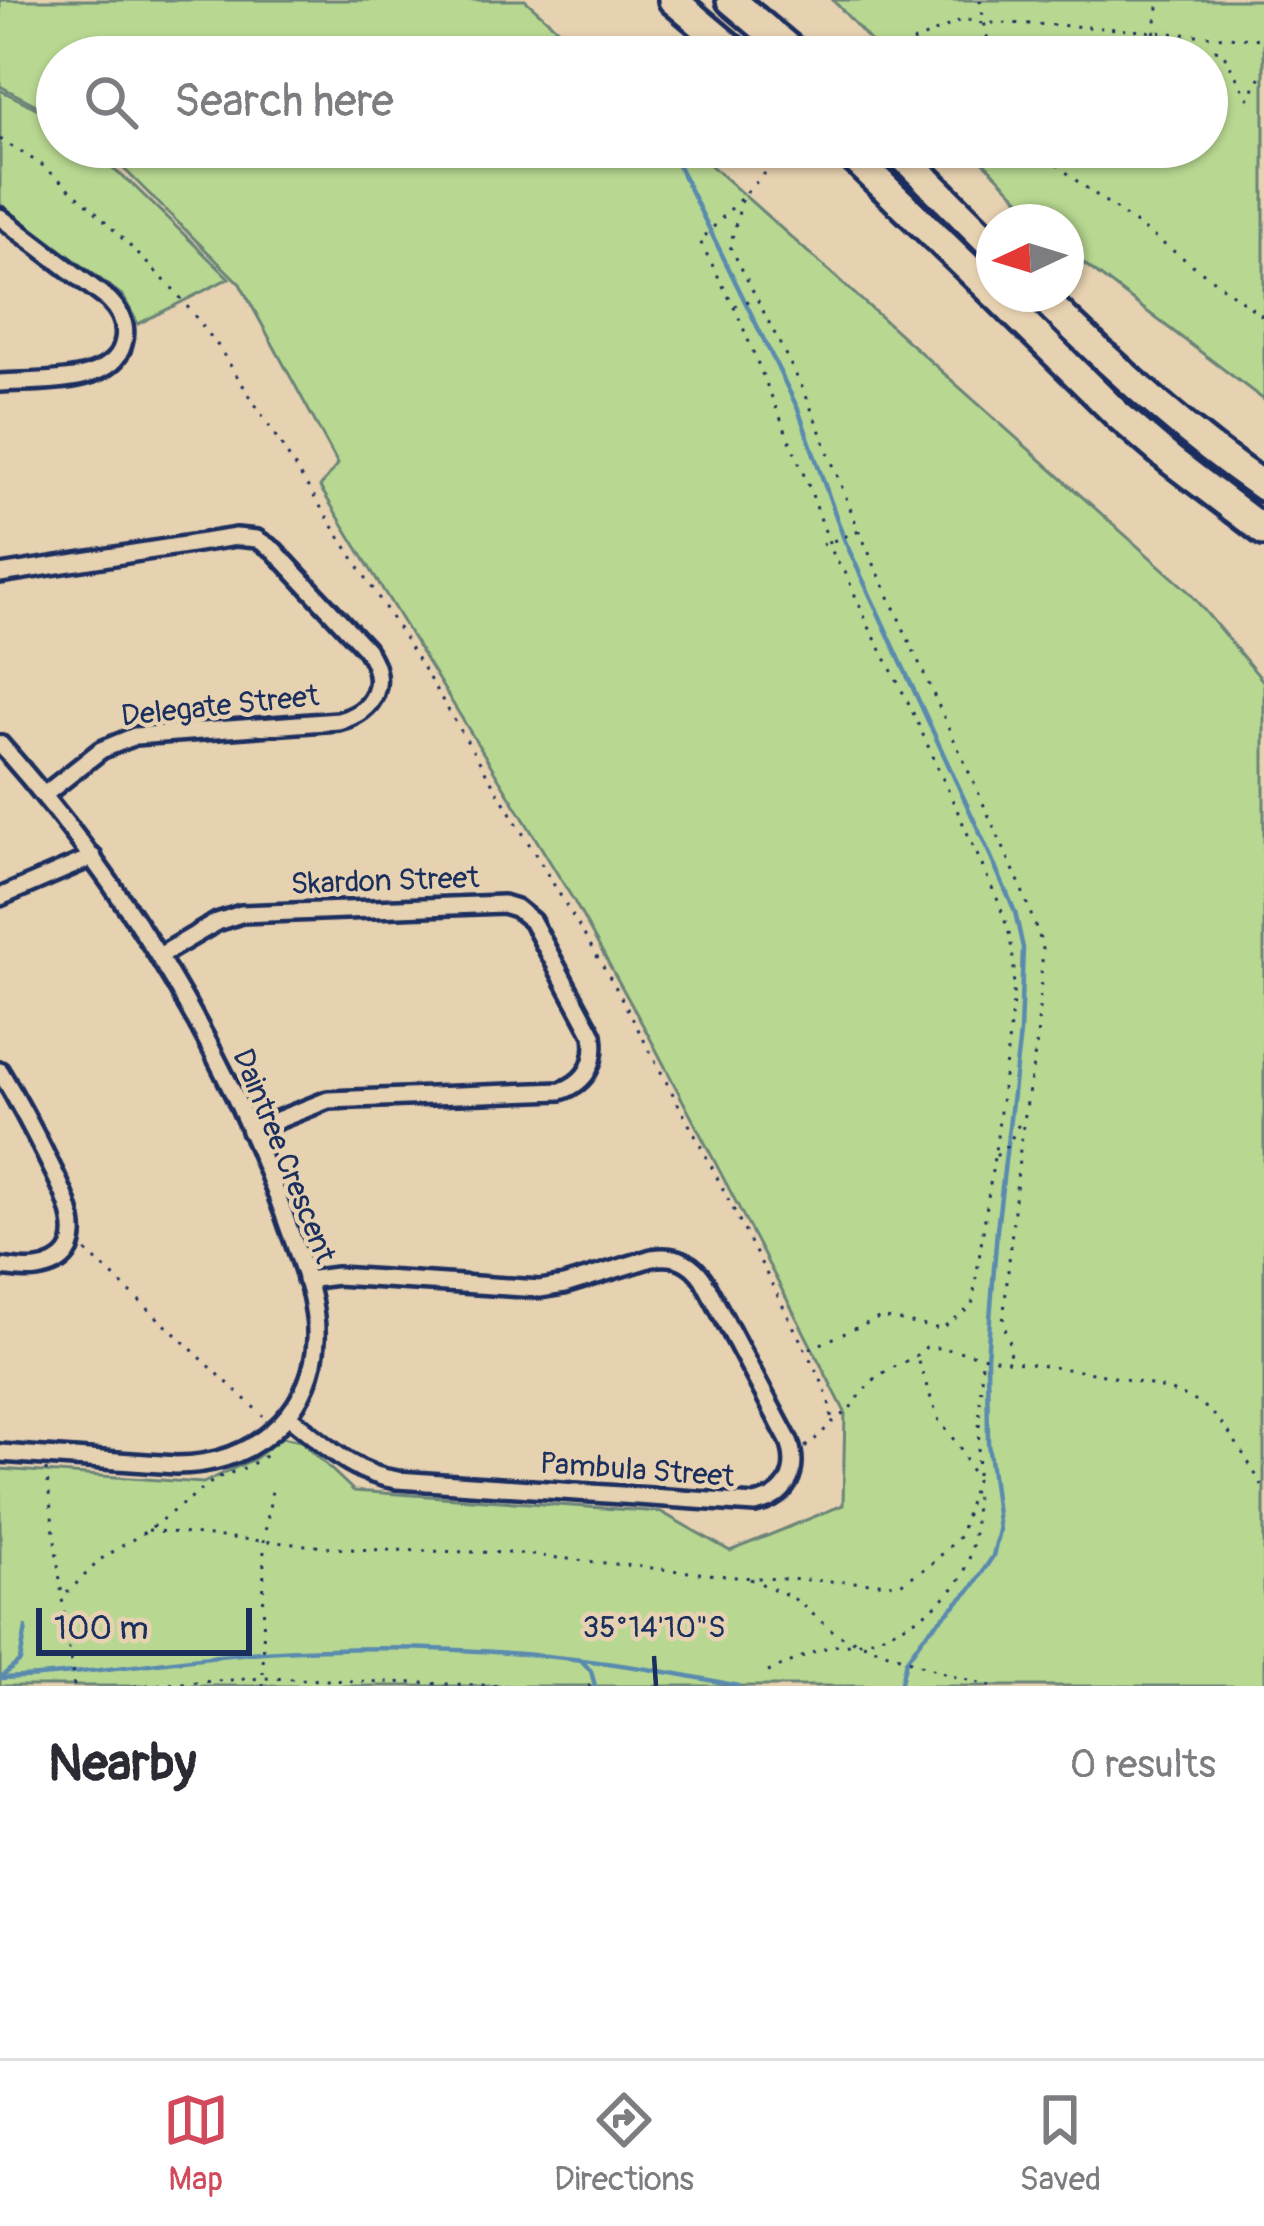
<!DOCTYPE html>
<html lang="en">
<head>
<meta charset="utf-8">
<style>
	:root { --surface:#fff; --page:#f2f2f3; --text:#2b2b33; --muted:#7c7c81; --line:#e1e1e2; --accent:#d1495b }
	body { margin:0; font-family:Pangolin,sans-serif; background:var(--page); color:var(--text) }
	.compass { position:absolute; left:976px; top:204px; width:108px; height:108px; border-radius:50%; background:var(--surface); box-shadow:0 3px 9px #0004; rotate:266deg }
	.scale { position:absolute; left:36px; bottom:30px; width:216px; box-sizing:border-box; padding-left:12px; border:6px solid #1b2f5e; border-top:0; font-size:33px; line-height:42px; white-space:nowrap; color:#1b2f5e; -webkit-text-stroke:9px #e6d1b0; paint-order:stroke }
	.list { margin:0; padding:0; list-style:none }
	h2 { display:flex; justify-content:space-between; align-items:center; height:156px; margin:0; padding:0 48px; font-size:51px }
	h2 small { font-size:39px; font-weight:400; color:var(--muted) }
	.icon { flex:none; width:66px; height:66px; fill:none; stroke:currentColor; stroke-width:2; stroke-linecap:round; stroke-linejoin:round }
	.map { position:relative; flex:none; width:1264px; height:1686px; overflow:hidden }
	.search { position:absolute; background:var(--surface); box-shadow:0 3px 9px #0004; left:36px; right:36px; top:36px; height:132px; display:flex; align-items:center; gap:30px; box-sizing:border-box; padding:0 42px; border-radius:66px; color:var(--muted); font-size:45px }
	.sheet { height:372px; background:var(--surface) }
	nav { display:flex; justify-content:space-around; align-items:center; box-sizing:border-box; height:168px; border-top:3px solid var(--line); background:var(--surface); font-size:33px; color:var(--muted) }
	nav a { display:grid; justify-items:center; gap:6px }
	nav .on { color:var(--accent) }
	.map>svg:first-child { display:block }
	.green { fill:#b8d891; stroke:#6a8478; stroke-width:3 }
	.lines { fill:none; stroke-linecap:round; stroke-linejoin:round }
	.stream { stroke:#5a8baf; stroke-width:4.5 }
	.minor-casing { stroke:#1b2f5e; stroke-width:24 }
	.motorway-casing { stroke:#1b2f5e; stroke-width:36 }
	.path { stroke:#1b2f5e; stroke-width:3; stroke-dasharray:3 9; stroke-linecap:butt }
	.minor { stroke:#e6d1b0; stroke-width:15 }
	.motorway { stroke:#e6d1b0; stroke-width:27 }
	.ticks { fill:none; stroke:#1b2f5e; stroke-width:4.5 }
	.labels { text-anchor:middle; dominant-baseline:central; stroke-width:9; stroke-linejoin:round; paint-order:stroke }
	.street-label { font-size:30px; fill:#1b2f5e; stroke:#e6d1b0 }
	.ticks-label { font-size:30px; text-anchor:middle; fill:#1b2f5e; stroke:#e6d1b0; stroke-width:9; stroke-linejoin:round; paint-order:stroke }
</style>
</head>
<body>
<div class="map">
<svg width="1264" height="1686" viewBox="0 0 1264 1686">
	<rect width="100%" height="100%" fill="#e6d1b0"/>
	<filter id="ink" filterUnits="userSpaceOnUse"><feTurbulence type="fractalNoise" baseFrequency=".00833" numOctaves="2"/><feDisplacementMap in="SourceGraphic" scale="24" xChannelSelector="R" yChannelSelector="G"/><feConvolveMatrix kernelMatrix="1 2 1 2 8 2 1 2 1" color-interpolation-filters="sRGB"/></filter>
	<g filter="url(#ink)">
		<g class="green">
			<polygon points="0,0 525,0 589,57 57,57 57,116 0,86"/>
			<polygon points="833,0 1264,0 1264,400 1078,259 1066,247 1066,222 1042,222 969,147 1207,147 1207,57 885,57"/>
			<polygon points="0,90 38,109 57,124 57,147 85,147 132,184 229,278 138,324 123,296 0,204"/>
			<polygon points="102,147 690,147 1189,592 1264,682 1264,1686 0,1686 0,1469 203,1483 256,1458 282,1437 301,1441 354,1491 661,1512 730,1551 843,1505 845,1412 803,1330 650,1038 574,901 320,487 338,464 240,284"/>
		</g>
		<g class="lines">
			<g class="stream">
				<polyline points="627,53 629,57"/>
				<polyline points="669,147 798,409 844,539 991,857 1015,912 1023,948 1020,1033 997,1230 987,1358 988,1443 999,1530 993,1556 972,1588 923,1637 906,1661 900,1686"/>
				<polyline points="581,1660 591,1671 595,1686"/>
				<path d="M0,1678C89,1675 176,1658 264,1652C424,1642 582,1652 738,1686"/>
				<polyline points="0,1678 20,1661 26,1628"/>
			</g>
			<defs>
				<g id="minor">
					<path d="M0,217L109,300C121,312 128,327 123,344C112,387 35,380 0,383"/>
					<path d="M0,574L236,537L257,539L274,550L366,649C389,681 376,712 338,721L135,736L101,750L44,795"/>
					<path d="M0,744C123,883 222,1042 285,1217C298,1256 318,1298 316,1340C315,1370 303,1400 282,1422C253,1452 217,1465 176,1465L0,1453"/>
					<polyline points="0,897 93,857"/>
					<path d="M159,956L217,922L241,914L503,904L516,908L532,921L593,1035C597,1062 587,1082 561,1091L328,1100L250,1131"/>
					<path d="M0,1071C18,1101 34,1131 49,1162C65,1194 100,1259 37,1269C25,1271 12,1268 0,1267"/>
					<path d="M288,1416C322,1442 352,1474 397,1480L755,1504C787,1497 800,1472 789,1441L703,1279C690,1260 674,1254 652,1258L564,1285L540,1289L337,1276L306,1280"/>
				</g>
				<g id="motorway">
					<polyline points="673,0 741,57"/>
					<polyline points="731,0 799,57"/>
					<polyline points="843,147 994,293"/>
					<polyline points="894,147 994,247"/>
					<polyline points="995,294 1118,415 1172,461 1264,531"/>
					<path d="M1039,294C1109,364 1183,431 1264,487"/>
				</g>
			</defs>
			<use href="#minor" class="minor-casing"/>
			<use href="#motorway" class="motorway-casing"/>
			<g class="path">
				<polyline points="980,0 991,57"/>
				<path d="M880,57L963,19L982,23C1077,23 1170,35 1264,39"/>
				<polyline points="1151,57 1159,0"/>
				<polyline points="1207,59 1215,50 1222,51 1248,98 1253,95 1254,85 1264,73"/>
				<polyline points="0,139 42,165 92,208 176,292 218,346 412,650 615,986 705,1154 823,1384 830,1406 832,1423"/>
				<polyline points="790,147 700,241 737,313 811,492 835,559 845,572 868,625 909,704 999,903 1010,936 1014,966 1013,1001 997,1137 972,1306 941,1329 881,1317 807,1350"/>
				<polyline points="1041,147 1048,157 1077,181 1264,317"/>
				<polyline points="742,200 730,246 805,393 859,531 1019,882 1043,947 1037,1040 1021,1139 1003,1322 1010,1343 1009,1361"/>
				<polyline points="735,306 754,299"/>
				<polyline points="822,545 862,530"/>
				<polyline points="996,1156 1008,1145 1021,1120"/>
				<polyline points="86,1251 263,1416"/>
				<path d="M805,1447C817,1439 825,1429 835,1420C840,1416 846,1413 850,1408C859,1398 865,1387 876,1378C891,1366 915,1360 926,1347C954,1348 980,1357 1008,1361C1056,1368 1178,1380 1211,1412C1233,1433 1248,1463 1264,1488"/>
				<polyline points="46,1469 62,1596"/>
				<polyline points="977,1475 982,1359"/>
				<polyline points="148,1530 347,1549 512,1553 736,1577 900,1584 931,1565 960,1536 976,1480 959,1446 939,1421 916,1356"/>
				<polyline points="750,1579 792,1597 838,1635 952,1676 991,1686"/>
				<path d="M768,1672C788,1664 808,1653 829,1647C838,1644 847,1645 856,1643C894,1636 954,1603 967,1565C976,1541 975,1515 976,1490"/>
				<polyline points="74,1686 62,1598 101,1559 148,1530 217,1478 247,1467 267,1455"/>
				<polyline points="134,1686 264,1678 511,1686"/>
				<polyline points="263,1686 264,1539 273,1484"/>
				<polyline points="588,1686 597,1686"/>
			</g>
			<use href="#minor" class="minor"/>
			<use href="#motorway" class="motorway"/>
		</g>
	</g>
	<path class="ticks" d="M654,1656L656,1686"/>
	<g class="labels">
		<g class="street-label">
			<text transform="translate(220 706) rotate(-6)">Delegate Street</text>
			<text transform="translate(385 881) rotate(-2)">Skardon Street</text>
			<text transform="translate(284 1156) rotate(68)">Daintree Crescent</text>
			<text transform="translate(637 1470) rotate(4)">Pambula Street</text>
		</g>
	</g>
	<g class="ticks-label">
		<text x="654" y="1637">35°14'10"S</text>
	</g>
</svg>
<svg class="compass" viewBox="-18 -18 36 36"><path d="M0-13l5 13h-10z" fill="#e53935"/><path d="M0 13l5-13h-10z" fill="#7c7c81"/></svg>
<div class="scale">100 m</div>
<div class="search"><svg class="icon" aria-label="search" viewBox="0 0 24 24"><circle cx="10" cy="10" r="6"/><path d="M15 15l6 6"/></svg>Search here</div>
</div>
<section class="sheet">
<h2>Nearby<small>0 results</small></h2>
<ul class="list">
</ul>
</section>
<nav>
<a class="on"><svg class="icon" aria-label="map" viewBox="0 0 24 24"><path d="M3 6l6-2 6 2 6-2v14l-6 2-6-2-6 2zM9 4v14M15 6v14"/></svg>Map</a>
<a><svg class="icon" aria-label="directions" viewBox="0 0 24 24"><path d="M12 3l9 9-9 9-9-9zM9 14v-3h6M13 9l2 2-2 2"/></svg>Directions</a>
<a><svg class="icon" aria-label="saved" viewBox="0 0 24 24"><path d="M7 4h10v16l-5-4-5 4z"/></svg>Saved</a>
</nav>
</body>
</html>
